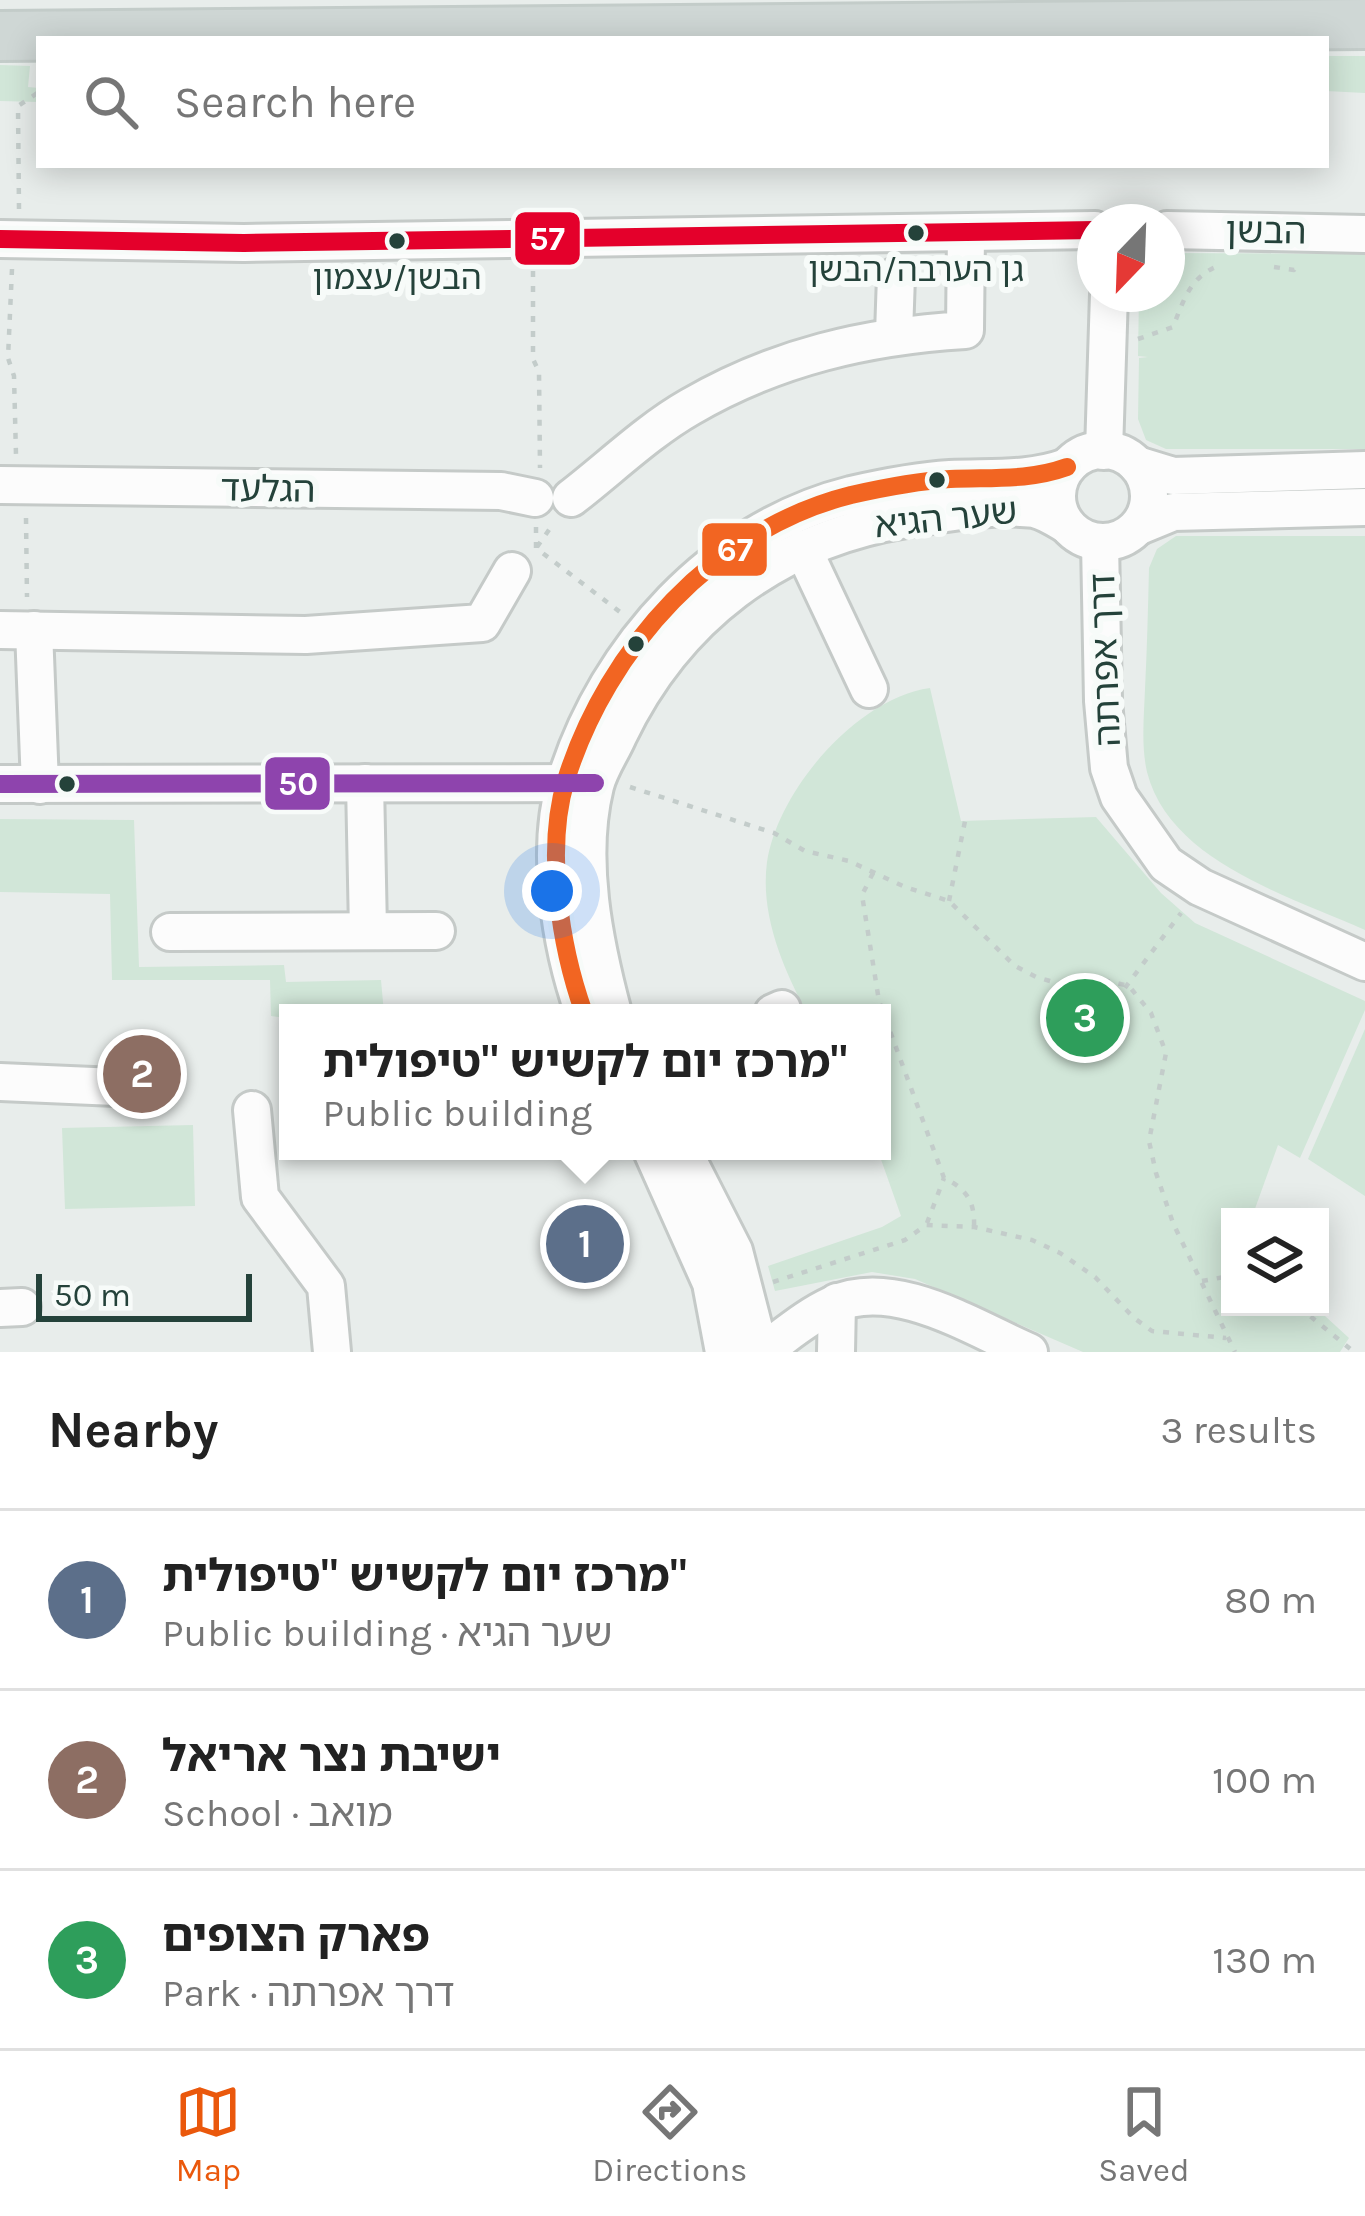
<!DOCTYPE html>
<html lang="en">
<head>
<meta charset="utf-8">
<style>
	:root { --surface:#fff; --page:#f2f2f2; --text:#222; --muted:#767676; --line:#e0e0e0; --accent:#ea580c }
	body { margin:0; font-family:Karla,"Noto Sans Hebrew",sans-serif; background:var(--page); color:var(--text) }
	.controls { position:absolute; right:36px; bottom:36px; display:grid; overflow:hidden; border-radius:0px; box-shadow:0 6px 30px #0003 }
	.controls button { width:108px; height:108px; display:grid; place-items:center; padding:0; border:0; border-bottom:3px solid var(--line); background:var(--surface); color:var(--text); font:60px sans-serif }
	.compass { position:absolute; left:1077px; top:204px; width:108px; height:108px; border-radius:50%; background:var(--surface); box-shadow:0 6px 30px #0003; rotate:203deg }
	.scale { position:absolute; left:36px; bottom:30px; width:216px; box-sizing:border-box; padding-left:12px; border:6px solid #24423a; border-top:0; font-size:33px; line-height:42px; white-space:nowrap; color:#24423a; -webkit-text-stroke:9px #f7fbf9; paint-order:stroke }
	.you { position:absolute; left:552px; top:891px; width:42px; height:42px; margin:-30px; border:9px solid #fff; border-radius:50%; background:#1a73e8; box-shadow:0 0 0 18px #1a73e833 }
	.badge { display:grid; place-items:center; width:78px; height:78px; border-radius:50%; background:var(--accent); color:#fff; font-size:39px; font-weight:700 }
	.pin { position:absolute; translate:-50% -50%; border:6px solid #fff; box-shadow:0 3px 12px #0006 }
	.popup { position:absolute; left:279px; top:1004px; width:612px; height:156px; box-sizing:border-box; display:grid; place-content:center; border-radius:0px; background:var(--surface); filter:drop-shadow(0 3px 9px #0005); font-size:39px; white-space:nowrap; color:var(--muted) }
	.popup b { font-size:45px; color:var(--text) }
	.popup::after { content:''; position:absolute; left:50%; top:100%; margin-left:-24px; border:24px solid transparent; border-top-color:var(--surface) }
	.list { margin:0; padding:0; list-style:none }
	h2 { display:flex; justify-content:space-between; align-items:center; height:156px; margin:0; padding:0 48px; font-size:51px }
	h2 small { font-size:39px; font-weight:400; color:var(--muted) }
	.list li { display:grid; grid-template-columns:78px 1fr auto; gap:36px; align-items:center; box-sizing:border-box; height:180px; padding:0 48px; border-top:3px solid var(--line) }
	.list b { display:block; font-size:45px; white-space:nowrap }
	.list p { margin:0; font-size:39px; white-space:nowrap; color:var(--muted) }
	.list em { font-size:39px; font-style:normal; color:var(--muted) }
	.icon { flex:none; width:66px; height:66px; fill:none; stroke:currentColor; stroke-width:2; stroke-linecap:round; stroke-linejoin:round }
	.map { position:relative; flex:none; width:1365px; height:1352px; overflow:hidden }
	.search { position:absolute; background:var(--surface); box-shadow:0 6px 30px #0003; left:36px; right:36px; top:36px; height:132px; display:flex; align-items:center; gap:30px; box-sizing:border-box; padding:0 42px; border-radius:0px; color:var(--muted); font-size:45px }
	.sheet { height:696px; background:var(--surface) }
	nav { display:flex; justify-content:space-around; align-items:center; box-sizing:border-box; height:168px; border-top:3px solid var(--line); background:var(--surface); font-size:33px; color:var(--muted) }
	nav a { display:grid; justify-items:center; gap:6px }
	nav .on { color:var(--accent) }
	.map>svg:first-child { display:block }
	.green { fill:#d1e6d8 }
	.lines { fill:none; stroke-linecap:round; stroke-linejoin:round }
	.minor-casing { stroke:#c5cac8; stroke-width:42 }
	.major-casing { stroke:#c3ccc9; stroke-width:54 }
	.path { stroke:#c3ccca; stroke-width:4.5; stroke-dasharray:6 9; stroke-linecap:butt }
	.minor { stroke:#fcfcfc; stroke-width:36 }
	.major { stroke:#cfd7d5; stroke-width:48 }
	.bus-1-casing { stroke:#f7fbf9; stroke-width:27 }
	.bus-2-casing { stroke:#f7fbf9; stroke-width:27 }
	.bus-3-casing { stroke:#f7fbf9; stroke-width:27 }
	.bus-1 { stroke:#e4002b; stroke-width:18 }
	.bus-2 { stroke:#f26522; stroke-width:18 }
	.bus-3 { stroke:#8e44ad; stroke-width:18 }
	.bus-dot { fill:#24423a; stroke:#f7fbf9; stroke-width:4.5 }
	.labels { text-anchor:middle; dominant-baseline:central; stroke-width:12; stroke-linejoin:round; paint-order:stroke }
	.bus-label { font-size:33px; fill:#24423a; stroke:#f7fbf9 }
	.street-label { font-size:36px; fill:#24423a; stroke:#f7fbf9 }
	.line-badge { stroke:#f7fbf9; stroke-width:4.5 }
	.badge-label { font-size:33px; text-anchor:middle; font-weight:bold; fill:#fff }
</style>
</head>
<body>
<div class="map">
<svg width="1365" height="1352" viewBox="0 0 1365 1352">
	<rect width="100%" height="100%" fill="#e8edeb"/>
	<g class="green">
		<polygon points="1326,56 1365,56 1365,93 1326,91"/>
		<polygon points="0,65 30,66 28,87 39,88 39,102 0,101"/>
		<polygon points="1167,253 1365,254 1365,449 1166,449 1146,440 1138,419 1139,358 1148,357 1138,356 1139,294 1167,294"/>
		<path d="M1176,536H1365V930C1290,896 1170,862 1147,772C1141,746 1144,716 1145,689C1147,649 1148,609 1149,568L1157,549Z"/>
		<path d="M930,688L961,821L1096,817L1161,893L1195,923L1365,1001V1010L1300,1158L1278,1145L1252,1217H1230V1307H1320V1300L1328,1305L1325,1316L1349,1338L1340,1352H1083L915,1279L872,1272L775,1291L768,1266L882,1227L901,1216L878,1151H882V1013H807C783,968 760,915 767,862C778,790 857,698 930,688Z"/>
		<polygon points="0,819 134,820 139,967 284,965 286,982 381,980 384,1013 288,1013 288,1129 285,1129 286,1018 271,1016 270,980 112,980 110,894 0,892"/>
		<polygon points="1365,1029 1365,1196 1308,1159"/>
		<polygon points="193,1125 195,1206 65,1209 62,1128"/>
	</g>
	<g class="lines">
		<defs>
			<g id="minor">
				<polyline points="1167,230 1365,234"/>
				<polyline points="0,239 244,243 1095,230"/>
				<polyline points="894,334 896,276"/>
				<circle cx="1103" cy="496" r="46"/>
				<polyline points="1104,451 1109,294"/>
				<polyline points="1137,465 1173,476 1365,470"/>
				<polyline points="0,485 501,491 535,498"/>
				<path d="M571,498C610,468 648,431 690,407C776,357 867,336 965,330L966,233"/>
				<polyline points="1139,526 1173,512 1365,507"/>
				<polyline points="1100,542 1103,701 1109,768 1119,797 1166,864 1200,887 1365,962"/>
				<polyline points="803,549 869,689"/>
				<polyline points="0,630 306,635 482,623 512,571"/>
				<polyline points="34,630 40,785"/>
				<polyline points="365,783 368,930"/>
				<polyline points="0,784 586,783"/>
				<polyline points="170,932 436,931"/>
				<path d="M584,1013C560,946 545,849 566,780C607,648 715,529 851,495C882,488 918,481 950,479C991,477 1028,481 1067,467"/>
				<path d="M613,1013C594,942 577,859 595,786C599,769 611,752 618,736C675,617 776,540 906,519C946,513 993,504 1034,509C1045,511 1057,519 1067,525"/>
				<polyline points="773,1013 782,1009"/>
				<polyline points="0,1082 116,1087"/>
				<polyline points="252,1110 260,1197 326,1286 332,1352"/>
				<polyline points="652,1151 711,1283 724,1352"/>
				<polyline points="683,1151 734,1251 760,1352"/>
				<polyline points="0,1308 22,1307"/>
				<path d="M762,1352C785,1336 806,1317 832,1305C894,1276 973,1328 1029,1352"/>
				<polyline points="836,1352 837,1302"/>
			</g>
			<polyline id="major" points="0,36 1365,24"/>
		</defs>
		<use href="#minor" class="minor-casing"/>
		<use href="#major" class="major-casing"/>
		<g class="path">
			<polyline points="19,209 18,106 39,92"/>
			<polyline points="1274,267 1294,270 1297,266"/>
			<polyline points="12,269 8,358 14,376 16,455"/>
			<polyline points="533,271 533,359 539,372 540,468"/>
			<path d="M1138,339L1173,327C1184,299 1191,275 1221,265"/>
			<polyline points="26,518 27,597"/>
			<polyline points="536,527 536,548 620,612"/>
			<polyline points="537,547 551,527"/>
			<polyline points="630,787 774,833 805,851 849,861 905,887 949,901 1015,966 1036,977 1057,983 1108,981 1129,986 1151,1013 1166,1053 1149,1141 1156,1173 1173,1223 1235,1352"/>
			<path d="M873,873L862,895L879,1001L944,1178C967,1189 975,1202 974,1227"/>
			<polyline points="949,901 965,821"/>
			<polyline points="1098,1024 1181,913"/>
			<polyline points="927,1223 944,1178"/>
			<polyline points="1202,1281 1230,1276"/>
			<polyline points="773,1282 905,1240 926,1225 974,1227 1032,1240 1060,1253 1095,1277 1134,1318 1152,1331 1226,1338"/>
			<polyline points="1299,1307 1354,1352"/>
		</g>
		<use href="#minor" class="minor"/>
		<use href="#major" class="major"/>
		<defs>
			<polyline id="bus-1" points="0,239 244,243 1095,230"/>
			<path id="bus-2" d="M584,1013C560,946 545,849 566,780C607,648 715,529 851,495C882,488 918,481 950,479C991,477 1028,481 1067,467"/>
			<polyline id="bus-3" points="0,784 595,783"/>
		</defs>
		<use href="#bus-1" class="bus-1-casing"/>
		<use href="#bus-2" class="bus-2-casing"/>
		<use href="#bus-3" class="bus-3-casing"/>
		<use href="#bus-1" class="bus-1"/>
		<use href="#bus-2" class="bus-2"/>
		<use href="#bus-3" class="bus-3"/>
	</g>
	<g class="bus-dot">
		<circle cx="916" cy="233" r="10"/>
		<circle cx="397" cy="241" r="10"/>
		<circle cx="937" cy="480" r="10"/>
		<circle cx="636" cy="644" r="10"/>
		<circle cx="67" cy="784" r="10"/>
	</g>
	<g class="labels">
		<g class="bus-label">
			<text x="916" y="270">גן הערבה/הבשן</text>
			<text x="397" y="278">הבשן/עצמון</text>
		</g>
		<g class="street-label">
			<text transform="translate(1266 231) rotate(1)">הבשן</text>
			<text transform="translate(268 489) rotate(1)">הגלעד</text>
			<text transform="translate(946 518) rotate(-6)">שער הגיא</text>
			<text transform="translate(1105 660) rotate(-92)">דרך אפרתה</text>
		</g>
	</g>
	<g class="line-badge">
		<rect x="513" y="210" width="69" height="57" rx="12" fill="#e4002b"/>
		<rect x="700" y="521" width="69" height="57" rx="12" fill="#f26522"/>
		<rect x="263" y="755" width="69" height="57" rx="12" fill="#8e44ad"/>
	</g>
	<g class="badge-label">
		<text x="547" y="250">57</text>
		<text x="735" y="561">67</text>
		<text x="298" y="795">50</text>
	</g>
</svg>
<div class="controls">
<button><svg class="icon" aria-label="layers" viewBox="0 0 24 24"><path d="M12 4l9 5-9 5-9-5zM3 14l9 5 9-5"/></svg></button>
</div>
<svg class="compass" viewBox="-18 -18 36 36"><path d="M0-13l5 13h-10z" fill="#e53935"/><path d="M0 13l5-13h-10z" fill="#767676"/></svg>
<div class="scale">50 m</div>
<div class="you"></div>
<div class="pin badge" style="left:585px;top:1244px;background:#5c6f8a">1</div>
<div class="popup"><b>מרכז יום לקשיש &quot;טיפולית&quot;</b>Public building</div>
<div class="pin badge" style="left:142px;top:1074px;background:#8d6e63">2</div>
<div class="pin badge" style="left:1085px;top:1018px;background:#2e9e5b">3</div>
<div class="search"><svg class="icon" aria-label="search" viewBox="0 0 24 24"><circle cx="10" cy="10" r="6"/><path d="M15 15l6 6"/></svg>Search here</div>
</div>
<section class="sheet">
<h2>Nearby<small>3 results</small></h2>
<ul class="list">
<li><span class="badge" style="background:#5c6f8a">1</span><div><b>מרכז יום לקשיש &quot;טיפולית&quot;</b><p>Public building · שער הגיא</p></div><em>80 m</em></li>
<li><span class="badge" style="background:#8d6e63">2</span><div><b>ישיבת נצר אריאל</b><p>School · מואב</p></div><em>100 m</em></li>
<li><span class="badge" style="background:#2e9e5b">3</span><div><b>פארק הצופים</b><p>Park · דרך אפרתה</p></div><em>130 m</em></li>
</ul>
</section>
<nav>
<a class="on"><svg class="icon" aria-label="map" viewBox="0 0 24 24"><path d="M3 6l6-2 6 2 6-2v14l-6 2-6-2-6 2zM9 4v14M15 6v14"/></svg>Map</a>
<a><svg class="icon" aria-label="directions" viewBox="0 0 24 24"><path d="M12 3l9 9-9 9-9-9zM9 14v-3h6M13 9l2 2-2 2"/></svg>Directions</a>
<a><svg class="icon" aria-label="saved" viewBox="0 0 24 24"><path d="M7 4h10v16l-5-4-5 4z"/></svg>Saved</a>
</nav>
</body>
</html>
